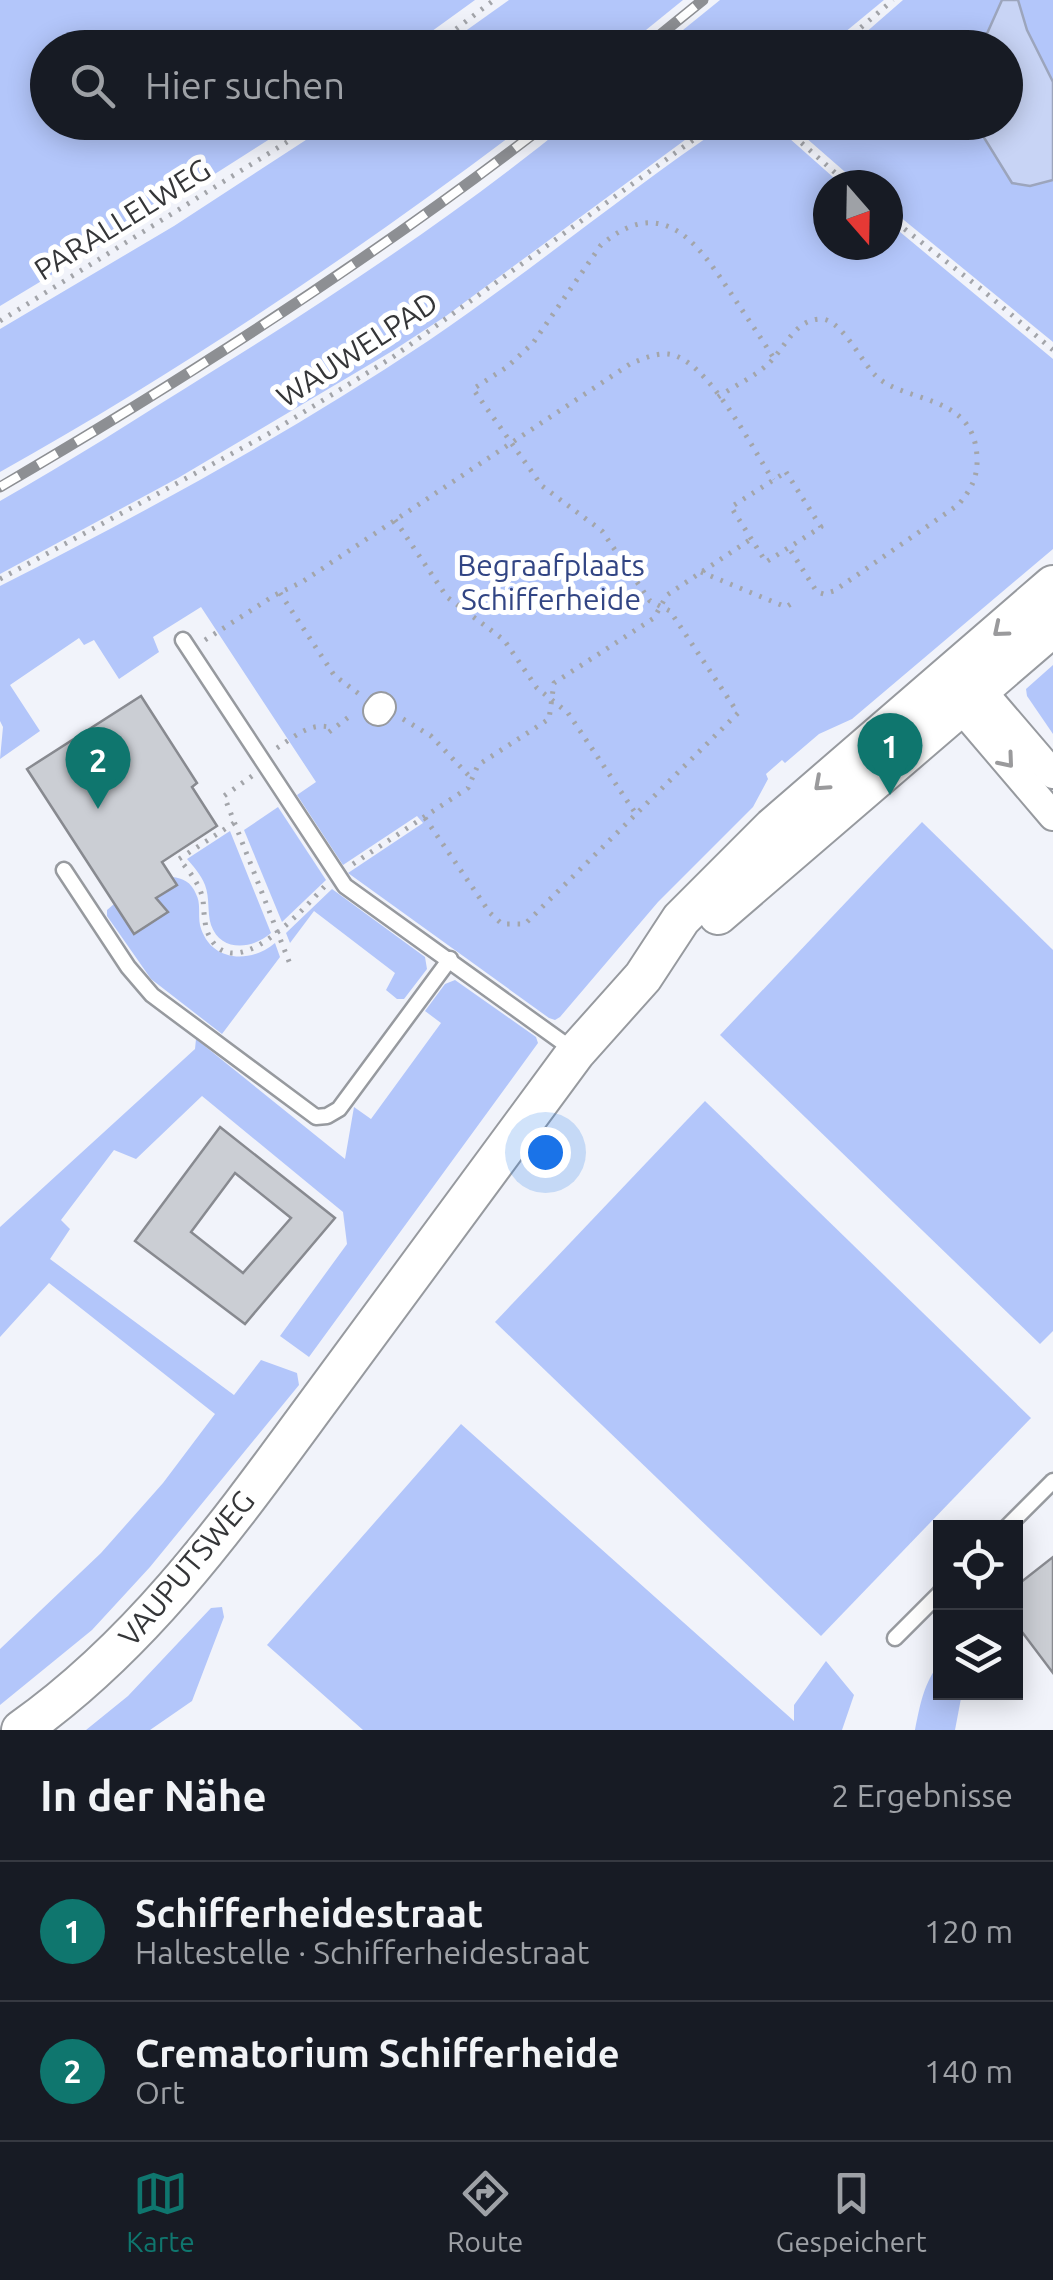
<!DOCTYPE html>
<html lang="de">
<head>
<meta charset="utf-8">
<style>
	:root { --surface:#171b24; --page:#20242c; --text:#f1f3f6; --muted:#9ea1a6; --line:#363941; --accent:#0f766e }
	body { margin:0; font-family:Ubuntu,sans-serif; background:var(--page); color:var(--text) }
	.controls { position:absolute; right:30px; bottom:30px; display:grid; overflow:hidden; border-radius:0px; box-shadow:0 5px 25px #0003 }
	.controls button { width:90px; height:90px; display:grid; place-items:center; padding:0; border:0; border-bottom:2px solid var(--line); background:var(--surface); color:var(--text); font:50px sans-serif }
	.compass { position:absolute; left:813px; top:170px; width:90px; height:90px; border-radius:50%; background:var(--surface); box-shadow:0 5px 25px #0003; rotate:160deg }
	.you { position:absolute; left:545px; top:1152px; width:35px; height:35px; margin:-25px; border:8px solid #fff; border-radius:50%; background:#1a73e8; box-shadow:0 0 0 15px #1a73e833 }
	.badge { display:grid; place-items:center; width:65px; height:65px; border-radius:50%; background:var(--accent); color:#fff; font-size:32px; font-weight:700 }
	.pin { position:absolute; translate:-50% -82px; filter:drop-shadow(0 2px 5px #0008) }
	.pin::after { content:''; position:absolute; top:52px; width:35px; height:30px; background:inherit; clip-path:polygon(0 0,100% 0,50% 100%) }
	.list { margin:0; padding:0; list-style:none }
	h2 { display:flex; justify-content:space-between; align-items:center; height:130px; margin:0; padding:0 40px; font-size:42px }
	h2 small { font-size:32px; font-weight:400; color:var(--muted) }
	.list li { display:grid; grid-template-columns:65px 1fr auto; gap:30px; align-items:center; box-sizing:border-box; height:140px; padding:0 40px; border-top:2px solid var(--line) }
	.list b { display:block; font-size:38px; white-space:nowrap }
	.list p { margin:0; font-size:32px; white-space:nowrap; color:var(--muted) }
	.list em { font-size:32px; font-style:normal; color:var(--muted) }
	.icon { flex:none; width:55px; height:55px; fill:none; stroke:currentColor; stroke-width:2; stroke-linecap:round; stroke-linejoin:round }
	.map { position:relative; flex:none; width:1053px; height:1730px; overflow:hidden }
	.search { position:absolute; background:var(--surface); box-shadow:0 5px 25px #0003; left:30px; right:30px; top:30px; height:110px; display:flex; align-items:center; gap:25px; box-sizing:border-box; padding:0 35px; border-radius:55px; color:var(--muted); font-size:38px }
	.sheet { height:410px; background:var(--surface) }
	nav { display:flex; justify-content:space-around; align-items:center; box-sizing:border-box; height:140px; border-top:2px solid var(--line); background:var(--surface); font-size:28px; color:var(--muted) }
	nav a { display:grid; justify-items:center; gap:5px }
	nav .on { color:var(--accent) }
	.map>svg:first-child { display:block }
	.green { fill:#b3c6fa }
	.water { fill:#c8d4f5; stroke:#9ca5bc; stroke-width:2.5 }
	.building { fill:#cbced4; stroke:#888a90; stroke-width:2.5; fill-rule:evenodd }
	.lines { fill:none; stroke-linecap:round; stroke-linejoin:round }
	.lane-casing { stroke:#979a9f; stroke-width:19 }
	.street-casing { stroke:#979a9f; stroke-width:32 }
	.secondary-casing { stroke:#979a9f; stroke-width:42 }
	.path { stroke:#a3a5aa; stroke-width:5; stroke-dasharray:2.5 8; stroke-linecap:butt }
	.lane { stroke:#fff; stroke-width:14 }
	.street { stroke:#fff; stroke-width:28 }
	.secondary { stroke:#fff; stroke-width:38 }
	.rail-casing { stroke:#8d8f93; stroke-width:11 }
	.rail { stroke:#fff; stroke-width:8; stroke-dasharray:22; stroke-linecap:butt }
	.oneway { stroke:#9a9a9c }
	.labels { text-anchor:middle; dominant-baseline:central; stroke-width:10; stroke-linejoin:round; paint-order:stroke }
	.street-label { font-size:30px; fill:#353638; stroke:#fff }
	.park-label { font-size:30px; fill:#324584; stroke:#fff }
</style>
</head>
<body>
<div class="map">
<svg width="1053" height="1730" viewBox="0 0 1053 1730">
	<rect width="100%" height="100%" fill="#f1f3fa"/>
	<g class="green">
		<polygon points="0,0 475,0 410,47 48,48 48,122 295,123 141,221 0,306"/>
		<polygon points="509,0 683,0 625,47 443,47"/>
		<polygon points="720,0 884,0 827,47 662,47"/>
		<polygon points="903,0 1002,0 981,47 848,48"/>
		<polygon points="1018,0 1053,0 1053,82 1027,30"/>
		<path d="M332,123H528C360,250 184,369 0,472V329L174,226Z"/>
		<path d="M569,123H708L446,316L394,350L178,478L0,574V501C71,461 139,417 208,374C332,297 456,215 569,123Z"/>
		<path d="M728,123H772L842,185H828V245H888V222L1053,359V549L852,719L819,734L785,763L782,760L766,774L768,779L753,807L658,902L560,1017L555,1020L549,1018L348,873L423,823L417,816L343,865L297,795L316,782L201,607L153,637L159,652L119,679L94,640L84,645L79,638L10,685L40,731L0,759L3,727L0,721V586C146,512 292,432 428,341C530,272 626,192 728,123Z"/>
		<polygon points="789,123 975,123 1012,183 1030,186 1053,180 1053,342 888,207 888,185 860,185"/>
		<polygon points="1053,665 1053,734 1027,696 1026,689"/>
		<polygon points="278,807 326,880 282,922 244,830"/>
		<polygon points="922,822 1053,950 1053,1331 1040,1344 720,1035"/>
		<path d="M230,831L271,933C253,949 221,953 211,925C207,912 210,898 205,885C201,875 194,867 187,859Z"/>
		<path d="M172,877C183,878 191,882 196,894C201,903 198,914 200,925C209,961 249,965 275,943L280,957L222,1034L151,979L107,916V910L114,904L134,934L167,913L155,899L176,885Z"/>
		<polygon points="332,889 425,957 427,969 404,999 397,999 386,990 395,973 314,911 290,943 286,933"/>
		<polygon points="455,980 536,1037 538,1043 309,1357 280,1336 347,1244 343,1212 202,1096 136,1159 114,1150 61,1220 70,1229 50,1259 234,1395 261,1360 297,1373 299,1385 150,1567 92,1630 0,1705 0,1649 101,1553 163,1483 215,1414 49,1283 0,1337 0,1227 195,1049 196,1039 345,1159 354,1107 371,1119 441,1023 425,1011 445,984"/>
		<polygon points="705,1101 1031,1418 821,1636 495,1322"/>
		<polygon points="461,1424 794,1721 794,1705 826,1661 854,1695 842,1730 363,1730 267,1645"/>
		<polygon points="222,1607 224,1617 192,1701 150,1730 86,1730 128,1696 211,1608"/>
		<path d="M940,1663V1692L962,1693L955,1730H915C920,1705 924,1682 940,1663Z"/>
	</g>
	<polygon class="water" points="1002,0 1018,0 1027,30 1053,82 1053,180 1030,186 1012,183 975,123 1006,122 1006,48 981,47"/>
	<g class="building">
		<polygon points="141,696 197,783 192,787 217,826 162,862 177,885 156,898 168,912 134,934 27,769"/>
		<path d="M220,1127L335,1218L245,1324L135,1241ZM235,1173L291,1218L243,1273L191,1232Z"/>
		<polygon points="1053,1557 1053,1673 1016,1624 1016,1586"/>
	</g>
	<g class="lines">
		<defs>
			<g id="lane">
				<polyline points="183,640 345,886 576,1052"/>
				<polyline points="64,870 128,967 152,995 316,1117 327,1116 339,1109 450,959"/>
				<polyline points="1006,1528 1053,1481"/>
				<polyline points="895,1638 940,1593"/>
			</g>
			<g id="street">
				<polyline points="964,683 981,690 1053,774"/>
				<polyline points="953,690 960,707 1053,816"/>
				<polyline points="378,711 381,707"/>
			</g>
			<g id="secondary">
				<polyline points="718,915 1053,627"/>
				<path d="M21,1730C147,1641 234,1516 324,1394C408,1280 492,1166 576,1052L643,977L681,919L773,827L1053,585"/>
			</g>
		</defs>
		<use href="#lane" class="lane-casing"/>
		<use href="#street" class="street-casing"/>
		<use href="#secondary" class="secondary-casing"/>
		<g class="path">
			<polyline points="431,48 494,0"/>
			<polyline points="837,48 893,0"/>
			<polyline points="778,122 849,185"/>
			<polyline points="888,216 980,288 1053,350"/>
			<polyline points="0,321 319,122"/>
			<path d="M718,397C734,386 756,376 769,363C785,348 794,321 819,319C841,317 861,362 876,376C906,404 974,393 977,457C978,477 971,490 958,505L834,591L824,594L817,592L789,548"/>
			<polygon points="786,472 821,527 766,562 731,507"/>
			<polyline points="395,520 447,597 504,640 537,688 568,713 636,814"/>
			<polyline points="701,572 786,607 797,600"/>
			<polyline points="0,579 268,434 393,357 718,122"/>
			<polyline points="280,593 334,675 359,694"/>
			<path d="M205,640L275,595L302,582L630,364C642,359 655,353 668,354C707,358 752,448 773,480"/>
			<polyline points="403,719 431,736 472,779"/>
			<polyline points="329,732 354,713"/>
			<path d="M277,748C294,737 311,721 332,728"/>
			<polyline points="252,776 224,796 290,964"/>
			<path d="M425,818L490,913L502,924H525L738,713L670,611L650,601L602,531L542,486L473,389L507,367L533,343L601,245C662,193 697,242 730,292C744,313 759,335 773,357"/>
			<path d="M234,823L179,859C189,871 200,884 203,900C204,910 204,921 207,931C231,993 305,907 325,886"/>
			<polyline points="353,864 468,788 478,765 549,719 554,683 654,618 667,595 751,539"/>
		</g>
		<use href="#lane" class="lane"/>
		<use href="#street" class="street"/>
		<use href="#secondary" class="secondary"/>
		<defs>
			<g id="rail">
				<polyline points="644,48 703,0"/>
				<path d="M0,487C190,376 375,257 549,122"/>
			</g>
		</defs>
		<use href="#rail" class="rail-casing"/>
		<use href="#rail" class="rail"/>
	</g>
	<defs><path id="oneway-chevron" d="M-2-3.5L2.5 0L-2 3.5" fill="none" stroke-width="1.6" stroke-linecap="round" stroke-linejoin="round" transform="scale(2.5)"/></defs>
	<g class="oneway">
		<use href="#oneway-chevron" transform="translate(1000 630) rotate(140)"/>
		<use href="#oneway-chevron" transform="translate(1007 761) rotate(50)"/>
		<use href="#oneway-chevron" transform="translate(821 784) rotate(138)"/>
	</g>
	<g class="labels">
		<g class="street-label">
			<text transform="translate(122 219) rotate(-32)">PARALLELWEG</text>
			<text transform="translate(357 349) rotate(-33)">WAUWELPAD</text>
			<text transform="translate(186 1568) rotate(-50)">VAUPUTSWEG</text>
		</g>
		<g class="park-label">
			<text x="551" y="565">Begraafplaats<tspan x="551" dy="34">Schifferheide</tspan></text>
		</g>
	</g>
</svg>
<div class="controls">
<button><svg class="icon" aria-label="locate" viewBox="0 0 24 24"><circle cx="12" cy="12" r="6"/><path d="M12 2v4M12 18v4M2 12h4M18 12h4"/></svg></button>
<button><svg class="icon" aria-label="layers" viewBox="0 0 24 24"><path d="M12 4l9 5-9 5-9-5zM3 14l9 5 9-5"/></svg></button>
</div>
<svg class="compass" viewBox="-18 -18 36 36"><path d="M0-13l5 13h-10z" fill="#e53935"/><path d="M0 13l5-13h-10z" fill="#9ea1a6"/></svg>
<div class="you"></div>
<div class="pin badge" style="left:890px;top:795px">1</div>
<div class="pin badge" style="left:98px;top:809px">2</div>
<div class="search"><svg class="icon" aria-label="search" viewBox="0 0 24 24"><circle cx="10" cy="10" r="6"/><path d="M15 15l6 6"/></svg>Hier suchen</div>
</div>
<section class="sheet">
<h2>In der Nähe<small>2 Ergebnisse</small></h2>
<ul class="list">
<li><span class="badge">1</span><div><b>Schifferheidestraat</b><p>Haltestelle · Schifferheidestraat</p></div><em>120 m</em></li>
<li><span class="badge">2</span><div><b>Crematorium Schifferheide</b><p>Ort</p></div><em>140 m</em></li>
</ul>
</section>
<nav>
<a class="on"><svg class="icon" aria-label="map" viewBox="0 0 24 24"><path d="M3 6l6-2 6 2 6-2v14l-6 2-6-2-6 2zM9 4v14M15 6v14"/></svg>Karte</a>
<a><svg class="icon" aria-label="directions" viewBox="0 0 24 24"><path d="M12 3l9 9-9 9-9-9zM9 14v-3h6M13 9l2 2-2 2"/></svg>Route</a>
<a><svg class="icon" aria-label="saved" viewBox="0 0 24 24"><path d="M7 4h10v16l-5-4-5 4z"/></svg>Gespeichert</a>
</nav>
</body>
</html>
